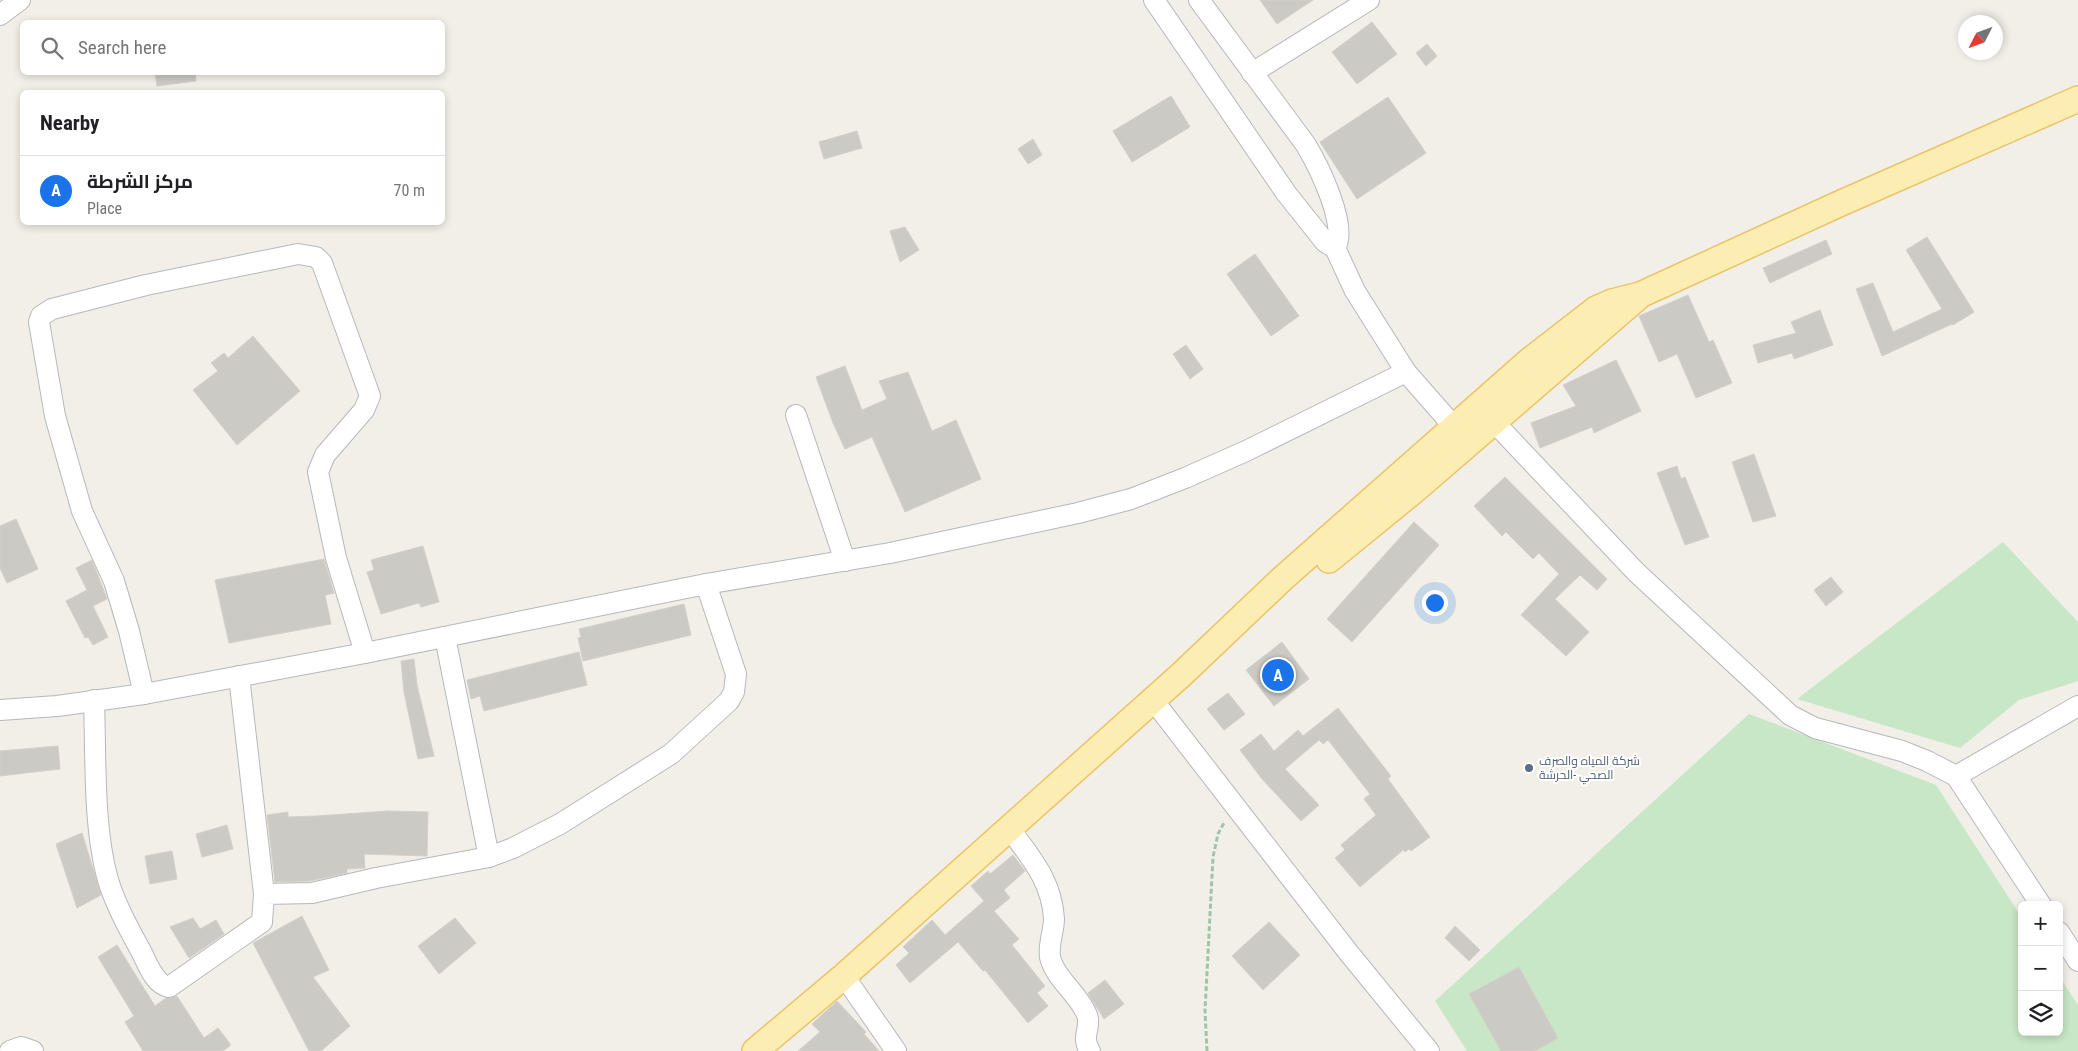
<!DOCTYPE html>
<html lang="en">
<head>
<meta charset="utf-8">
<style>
	:root { --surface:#fff; --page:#f2f2f2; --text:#202124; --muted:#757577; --line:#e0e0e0; --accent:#1a73e8 }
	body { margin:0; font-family:"Roboto Condensed",Cairo,sans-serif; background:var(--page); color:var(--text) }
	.controls { position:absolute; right:15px; bottom:15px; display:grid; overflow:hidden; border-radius:8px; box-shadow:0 2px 8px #0003 }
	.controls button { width:45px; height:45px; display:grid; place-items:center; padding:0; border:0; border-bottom:1px solid var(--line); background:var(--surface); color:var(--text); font:25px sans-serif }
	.compass { position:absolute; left:1958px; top:15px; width:45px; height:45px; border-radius:50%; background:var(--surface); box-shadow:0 2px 8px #0003; rotate:228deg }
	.you { position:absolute; left:1434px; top:602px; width:18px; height:18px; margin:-12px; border:4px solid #fff; border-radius:50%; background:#1a73e8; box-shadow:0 0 0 8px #1a73e833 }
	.badge { display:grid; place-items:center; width:32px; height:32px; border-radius:50%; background:var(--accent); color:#fff; font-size:16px; font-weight:700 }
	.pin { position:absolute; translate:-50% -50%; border:2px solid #fff; box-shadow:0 1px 5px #0006 }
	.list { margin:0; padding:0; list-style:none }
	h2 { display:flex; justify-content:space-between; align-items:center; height:65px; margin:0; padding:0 20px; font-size:21px }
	h2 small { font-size:16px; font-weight:400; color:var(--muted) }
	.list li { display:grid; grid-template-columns:32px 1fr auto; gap:15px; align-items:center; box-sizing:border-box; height:70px; padding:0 20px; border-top:1px solid var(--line) }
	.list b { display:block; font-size:19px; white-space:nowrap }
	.list p { margin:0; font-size:16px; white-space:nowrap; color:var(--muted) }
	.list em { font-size:16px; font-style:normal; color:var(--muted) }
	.icon { flex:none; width:28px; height:28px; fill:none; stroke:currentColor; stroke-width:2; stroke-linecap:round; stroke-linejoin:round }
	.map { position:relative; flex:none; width:2078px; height:1051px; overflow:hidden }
	.search { position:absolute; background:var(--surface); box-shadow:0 2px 8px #0003; left:20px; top:20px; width:425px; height:55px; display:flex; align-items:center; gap:12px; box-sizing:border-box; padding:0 18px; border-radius:8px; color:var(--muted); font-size:19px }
	.panel { position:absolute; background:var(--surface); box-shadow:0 2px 8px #0003; left:20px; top:90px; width:425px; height:135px; border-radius:8px }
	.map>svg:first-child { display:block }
	.green { fill:#c7e7c6 }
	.building { fill:#cccac5; stroke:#d5d0c7 }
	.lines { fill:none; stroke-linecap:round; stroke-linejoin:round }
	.minor-casing { stroke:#b5b8bc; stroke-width:22 }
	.major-casing { stroke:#ecc366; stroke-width:28 }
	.path { stroke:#9ec5a9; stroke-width:3; stroke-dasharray:5 2.5; stroke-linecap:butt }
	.minor { stroke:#fff; stroke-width:20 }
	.major { stroke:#fceeb2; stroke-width:25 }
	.service-dot { fill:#5c6f8a; stroke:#fff; stroke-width:2 }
	.labels { text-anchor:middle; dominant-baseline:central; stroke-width:4; stroke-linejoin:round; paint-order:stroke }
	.service-label { font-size:12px; fill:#4e5e75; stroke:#fff; text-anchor:start }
</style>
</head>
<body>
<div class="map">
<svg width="2078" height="1051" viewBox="0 0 2078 1051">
	<rect width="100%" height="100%" fill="#f1efe8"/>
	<g class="green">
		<polygon points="2003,542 2078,622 2078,681 2019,700 1960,748 1797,699"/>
		<polygon points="1749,714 1936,785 2022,918 2022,1032 2059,1032 2059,976 2078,1005 2078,1051 1467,1051 1435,1001"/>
	</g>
	<g class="building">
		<polygon points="1260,0 1313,0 1277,24"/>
		<polygon points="1372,22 1397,54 1357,84 1332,52"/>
		<polygon points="1427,44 1437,56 1426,66 1416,53"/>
		<polygon points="155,72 195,72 196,81 157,86"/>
		<polygon points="1171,96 1190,127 1132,162 1113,131"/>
		<polygon points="1388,97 1426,153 1357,199 1320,142"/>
		<polygon points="857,131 862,148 824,159 819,142"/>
		<polygon points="1033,139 1042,155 1028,164 1018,149"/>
		<polygon points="905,227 919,250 900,262 890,231"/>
		<polygon points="1927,237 1974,312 1953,325 1952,324 1882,356 1856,289 1873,283 1893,332 1942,309 1906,250"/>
		<polygon points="1826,240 1832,254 1770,283 1763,268"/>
		<polygon points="1255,254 1299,316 1271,336 1227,274"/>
		<polygon points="1688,295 1709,342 1713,340 1732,383 1696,398 1677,354 1659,362 1639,316"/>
		<polygon points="1820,310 1833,345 1794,359 1792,353 1758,363 1753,345 1796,333 1791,322"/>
		<polygon points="253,336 300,391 237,445 193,390 218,371 211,363 224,353 228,358"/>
		<polygon points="1186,345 1203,369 1190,379 1173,354"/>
		<polygon points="1616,360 1641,411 1594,433 1592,427 1540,448 1531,423 1576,406 1563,385"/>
		<polygon points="845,366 862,410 887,399 879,381 908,372 932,431 956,420 981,479 905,512 872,437 845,449 833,423 816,377"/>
		<polygon points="1754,454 1776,516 1753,522 1732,462"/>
		<polygon points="1677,466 1681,479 1685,477 1709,537 1685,545 1657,473"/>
		<polygon points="1505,477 1607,579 1597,590 1580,575 1555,599 1589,632 1566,656 1521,615 1559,574 1539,553 1533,559 1506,532 1502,536 1474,506"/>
		<polygon points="16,519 38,569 7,583 0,568 0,526"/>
		<polygon points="1414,522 1439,545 1352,642 1327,619"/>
		<polygon points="423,546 439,602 421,607 419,603 381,614 367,572 374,570 371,560"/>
		<polygon points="324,559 334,593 325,595 331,624 229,643 215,580"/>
		<polygon points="92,560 107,599 93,606 108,637 93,645 88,637 85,638 66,601 87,590 76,568"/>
		<polygon points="1831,577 1843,592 1826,606 1814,590"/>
		<polygon points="684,604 691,635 583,661 578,638 581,637 579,629"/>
		<polygon points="1282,642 1309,679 1274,706 1246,670"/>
		<polygon points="579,652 587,685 484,711 480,696 471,699 467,680"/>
		<polygon points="414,659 417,685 434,756 418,759 404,692 401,661"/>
		<polygon points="1228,693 1245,714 1224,730 1207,709"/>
		<polygon points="1338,708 1391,776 1388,779 1430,837 1411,851 1409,849 1405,852 1403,850 1360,887 1335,858 1345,850 1341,845 1376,815 1364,799 1370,794 1328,740 1323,744 1319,740 1285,769 1319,805 1301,821 1262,779 1240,750 1261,734 1274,751 1298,730 1303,736"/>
		<polygon points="58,746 60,769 0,776 0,751"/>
		<polygon points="388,811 428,812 427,856 364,854 365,868 347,869 347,873 310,881 275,882 267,815 288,812 288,817 316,816"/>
		<polygon points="227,825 233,849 202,857 196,834"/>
		<polygon points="82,833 101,895 77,908 56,844"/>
		<polygon points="172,851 177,879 150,884 145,856"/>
		<polygon points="1013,855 1025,871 1004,890 1010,898 994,911 1019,939 1012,945 1045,986 1037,993 1048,1006 1028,1023 985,970 983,971 958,942 910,983 896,965 909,953 903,947 932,920 945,935 984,901 971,886 988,871 990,874"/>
		<polygon points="302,916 329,970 313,977 350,1026 321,1051 309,1051 253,943"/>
		<polygon points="193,918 200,929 216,920 224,934 189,958 170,927"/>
		<polygon points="455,918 476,943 439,974 418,946"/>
		<polygon points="1269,922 1300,955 1263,990 1232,956"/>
		<polygon points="1455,926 1480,950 1469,961 1445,938"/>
		<polygon points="117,945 155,1006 166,998 177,996 204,1038 218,1028 231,1045 223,1051 143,1051 125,1022 134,1016 98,957"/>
		<polygon points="1519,967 1558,1038 1535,1051 1501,1051 1469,994"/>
		<polygon points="1105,980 1124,1004 1104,1019 1088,993"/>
		<polygon points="837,1001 866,1032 864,1034 879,1051 798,1051 820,1032 812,1024"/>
	</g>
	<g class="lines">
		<defs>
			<g id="minor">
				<polyline points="1154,0 1286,193 1325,242 1335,248 1355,291 1406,372 1463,437"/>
				<path d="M1199,0L1306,145C1318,165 1349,227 1335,248"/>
				<polyline points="0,15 20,0"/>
				<polyline points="1252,73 1369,0"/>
				<polyline points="796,415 845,561"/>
				<polyline points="1494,422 1636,572 1790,715 1815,728 1902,751 1927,761 1956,776 2041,905"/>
				<polyline points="445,637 489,857"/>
				<polyline points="239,676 264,894"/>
				<polyline points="144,694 129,631 114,581 82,511 55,416 39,322 41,316 52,309 146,285 298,254 316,257 322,263 370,396 364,410 325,455 318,472 336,558 365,653"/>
				<path d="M94,700C96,756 93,827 108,880C116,906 129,929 142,953C148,965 155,985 169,987L262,922L264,894L312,893L376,878L489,857L513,848L560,824L671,754L729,701L734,692L736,674L706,584"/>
				<polyline points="1153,700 1348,952 1429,1051"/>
				<polyline points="0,710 57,706 144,694 365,653 706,584 890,553 1078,513 1131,499 1185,478 1246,451 1406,372"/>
				<polyline points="1956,776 2078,706"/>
				<path d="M1009,828C1031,858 1052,881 1054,919C1054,931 1048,944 1050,957C1055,979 1079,994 1087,1015C1092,1028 1080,1036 1090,1051"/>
				<polyline points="2059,932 2078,961"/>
				<polyline points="844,976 896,1051"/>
				<polyline points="10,1051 21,1047 33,1051"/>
			</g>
			<g id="major">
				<polyline points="1329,560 1416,489 1637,298"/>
				<polyline points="755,1051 844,976 1181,675 1282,579 1529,361 1596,309 1612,302 1640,295 1839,204 2078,99"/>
			</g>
		</defs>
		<use href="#minor" class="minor-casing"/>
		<use href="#major" class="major-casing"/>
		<polyline class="path" points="1207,1051 1205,1011 1213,857 1218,834 1225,821"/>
		<use href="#minor" class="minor"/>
		<use href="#major" class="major"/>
	</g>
	<circle class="service-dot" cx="1529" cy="768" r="5"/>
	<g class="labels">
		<g class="service-label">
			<text x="1539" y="761">شركة المياه والصرف<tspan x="1539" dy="14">الصحي -الحرشة</tspan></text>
		</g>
	</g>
</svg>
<div class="controls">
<button>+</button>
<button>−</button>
<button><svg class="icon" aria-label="layers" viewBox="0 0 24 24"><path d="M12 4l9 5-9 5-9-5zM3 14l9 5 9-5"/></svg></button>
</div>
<svg class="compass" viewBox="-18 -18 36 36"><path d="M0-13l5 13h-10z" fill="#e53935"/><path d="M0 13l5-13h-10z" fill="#757577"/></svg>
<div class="you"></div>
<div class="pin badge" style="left:1278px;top:675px">A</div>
<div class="search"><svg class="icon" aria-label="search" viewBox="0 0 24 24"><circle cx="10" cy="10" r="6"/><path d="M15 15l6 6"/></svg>Search here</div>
<section class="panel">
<h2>Nearby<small></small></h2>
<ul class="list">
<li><span class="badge">A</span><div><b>مركز الشرطة</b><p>Place</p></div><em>70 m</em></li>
</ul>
</section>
</div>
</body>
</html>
